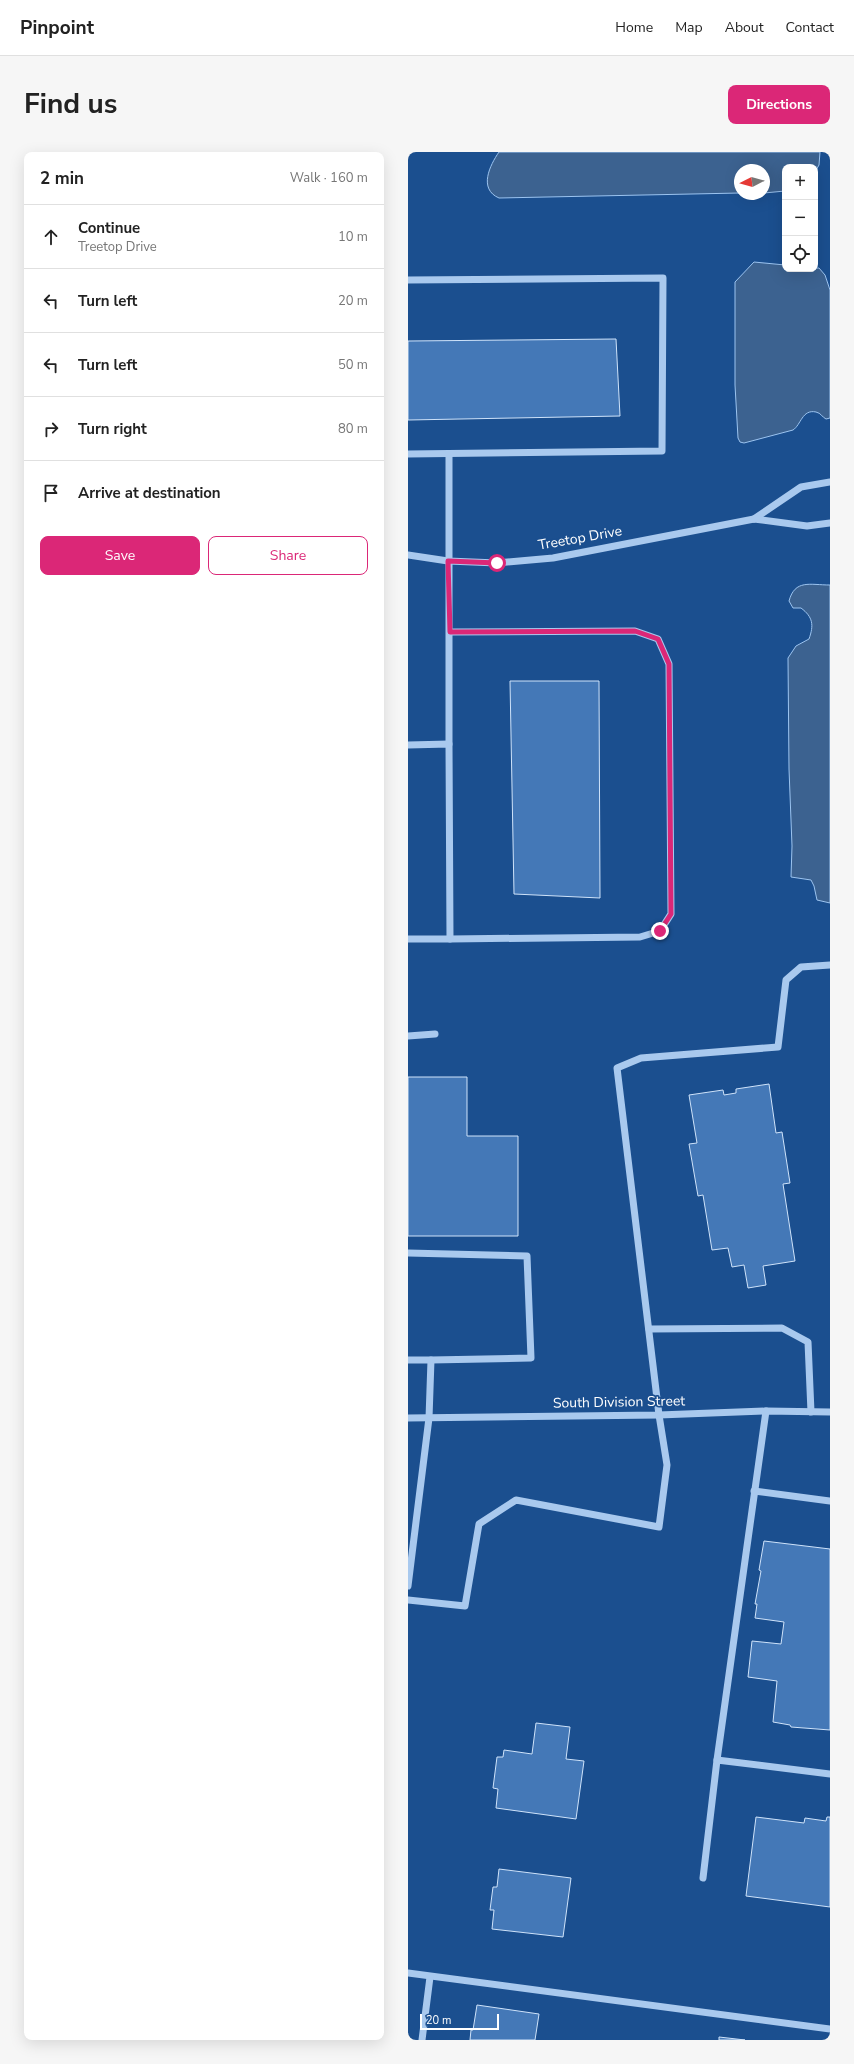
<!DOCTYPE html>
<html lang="en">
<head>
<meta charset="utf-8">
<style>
	:root { --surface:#fff; --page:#f6f6f6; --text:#222; --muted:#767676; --line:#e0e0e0; --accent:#db2777 }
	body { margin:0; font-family:"Nunito Sans",sans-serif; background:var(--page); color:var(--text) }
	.controls { position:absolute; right:12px; top:12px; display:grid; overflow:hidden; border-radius:8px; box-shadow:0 4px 16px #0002 }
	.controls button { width:36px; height:36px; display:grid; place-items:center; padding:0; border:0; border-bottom:1px solid var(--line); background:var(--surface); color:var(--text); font:20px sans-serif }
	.compass { position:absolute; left:326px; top:12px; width:36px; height:36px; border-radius:50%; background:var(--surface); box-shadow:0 4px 16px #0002; rotate:264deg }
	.scale { position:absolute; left:12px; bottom:10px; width:79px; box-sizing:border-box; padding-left:4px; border:2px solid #fff; border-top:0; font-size:11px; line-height:14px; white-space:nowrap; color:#fff; -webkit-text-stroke:3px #1b4f8f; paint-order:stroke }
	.stop { position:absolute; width:12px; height:12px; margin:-9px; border:3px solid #db2777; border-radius:50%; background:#fff }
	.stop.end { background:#db2777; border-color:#fff; box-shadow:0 1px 4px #0008 }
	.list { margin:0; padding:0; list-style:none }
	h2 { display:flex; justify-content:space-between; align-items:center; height:52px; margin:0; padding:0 16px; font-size:17px }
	h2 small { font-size:13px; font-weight:400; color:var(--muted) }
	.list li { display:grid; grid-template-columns:26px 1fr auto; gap:12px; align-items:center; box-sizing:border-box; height:64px; padding:0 16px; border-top:1px solid var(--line) }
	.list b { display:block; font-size:15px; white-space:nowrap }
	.list p { margin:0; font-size:13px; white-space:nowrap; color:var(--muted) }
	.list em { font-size:13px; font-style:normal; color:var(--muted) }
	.actions { display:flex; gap:8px; padding:12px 16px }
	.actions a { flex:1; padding:9px 0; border:1px solid var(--accent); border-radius:8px; text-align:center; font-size:14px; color:var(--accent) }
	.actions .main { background:var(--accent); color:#fff }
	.icon { flex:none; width:22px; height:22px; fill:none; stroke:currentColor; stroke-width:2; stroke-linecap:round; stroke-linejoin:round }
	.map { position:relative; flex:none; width:422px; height:1888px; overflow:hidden; border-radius:8px }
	header { display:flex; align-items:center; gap:24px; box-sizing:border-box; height:56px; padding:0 20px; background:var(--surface); border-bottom:1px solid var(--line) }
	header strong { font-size:19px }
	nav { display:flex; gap:22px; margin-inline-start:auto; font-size:14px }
	.intro { display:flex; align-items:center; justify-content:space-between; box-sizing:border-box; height:96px; padding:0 24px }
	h1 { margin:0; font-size:28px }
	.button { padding:10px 18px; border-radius:8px; background:var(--accent); color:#fff; font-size:14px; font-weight:700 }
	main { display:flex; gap:24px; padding:0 24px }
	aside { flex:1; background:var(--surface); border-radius:8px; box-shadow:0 4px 16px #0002 }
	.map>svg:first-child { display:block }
	.water { fill:#3c6290; stroke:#9cc4f0 }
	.building { fill:#4478b7; stroke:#cfe3fa }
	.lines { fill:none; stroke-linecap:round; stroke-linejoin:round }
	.minor { stroke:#a9c9ee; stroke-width:7 }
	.route { stroke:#db2777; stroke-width:5 }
	.labels { text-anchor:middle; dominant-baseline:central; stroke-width:3.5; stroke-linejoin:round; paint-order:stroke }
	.street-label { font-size:14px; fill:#fff; stroke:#1b4f8f }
</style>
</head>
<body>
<header>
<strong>Pinpoint</strong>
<nav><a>Home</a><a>Map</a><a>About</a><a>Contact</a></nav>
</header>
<div class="intro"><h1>Find us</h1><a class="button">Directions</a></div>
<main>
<aside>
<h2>2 min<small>Walk · 160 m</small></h2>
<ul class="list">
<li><svg class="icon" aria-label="ahead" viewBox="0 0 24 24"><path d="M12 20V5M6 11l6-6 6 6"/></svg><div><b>Continue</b><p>Treetop Drive</p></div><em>10 m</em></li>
<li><svg class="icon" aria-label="left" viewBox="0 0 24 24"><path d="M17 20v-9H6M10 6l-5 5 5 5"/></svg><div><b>Turn left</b></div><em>20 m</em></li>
<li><svg class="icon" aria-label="left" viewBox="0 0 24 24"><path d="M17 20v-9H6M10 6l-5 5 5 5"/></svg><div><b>Turn left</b></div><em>50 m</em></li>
<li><svg class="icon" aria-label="right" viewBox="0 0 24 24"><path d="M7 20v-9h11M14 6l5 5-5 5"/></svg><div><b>Turn right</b></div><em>80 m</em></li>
<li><svg class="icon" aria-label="arrive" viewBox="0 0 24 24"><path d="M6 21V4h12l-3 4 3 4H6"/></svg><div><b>Arrive at destination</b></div></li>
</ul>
<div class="actions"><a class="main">Save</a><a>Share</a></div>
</aside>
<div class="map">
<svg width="422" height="1888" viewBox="0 0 422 1888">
	<rect width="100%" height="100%" fill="#1b4f8f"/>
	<g class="water">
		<path d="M91,0H412L411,13L407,20V15H377V39L356,41V18H332V41L91,46C70,37 82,13 91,0Z"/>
		<path d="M346,110L377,113V117L411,116L417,123L422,138V266L418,267C414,265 413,261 408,260C394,257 393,273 385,278L336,291L332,290L330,286L327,233V130Z"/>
		<path d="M422,433V751L409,748L406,734L403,728L383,725L384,694L381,617L380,506L388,494L401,487C406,473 405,465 393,456H385L381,449C387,427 402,433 422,433Z"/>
	</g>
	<g class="building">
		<polygon points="208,187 212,264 0,268 0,189"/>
		<polygon points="102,529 191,529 192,746 106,742"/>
		<polygon points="0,925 59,925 59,984 110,984 110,1084 0,1084"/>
		<polygon points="361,932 368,981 374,980 382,1031 375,1032 387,1109 355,1114 358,1133 340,1136 336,1113 324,1115 320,1096 304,1098 295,1043 290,1044 281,992 289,991 281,943 315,938 316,943 328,941 328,937"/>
		<polygon points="356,1389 422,1397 422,1578 383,1575 382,1573 365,1570 369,1529 340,1525 344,1489 373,1492 376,1470 347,1466 349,1452 347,1452 353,1419 351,1418"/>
		<polygon points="128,1571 162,1575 158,1607 176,1609 168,1667 88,1656 90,1637 85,1636 89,1605 95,1605 96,1598 124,1602"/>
		<polygon points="348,1665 396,1671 397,1666 418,1669 419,1665 422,1665 422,1755 338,1744"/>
		<polygon points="91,1717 163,1726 155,1785 84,1777 86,1758 82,1758 85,1735 89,1735"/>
		<polygon points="69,1853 131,1862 127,1888 62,1888 63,1878 65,1878"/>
		<polygon points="311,1885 337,1888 311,1888"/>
	</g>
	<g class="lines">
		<g class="minor">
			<polyline points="0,128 255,126 254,299 0,302"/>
			<polyline points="41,302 41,592"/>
			<polyline points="346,367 393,335 422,330"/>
			<polyline points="0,403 40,409 89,411 145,406 346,367 399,374 422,371"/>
			<polyline points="42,480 227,479 250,487 261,512 263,762 252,779 232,785 42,787"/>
			<polyline points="0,593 41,592 42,787 0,787"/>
			<polyline points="0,884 27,882"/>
			<polyline points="0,1101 119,1104 123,1206 23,1208"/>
			<polyline points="241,1177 374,1176 400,1190 403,1260"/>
			<polyline points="0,1208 23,1208 21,1266 0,1434"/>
			<polyline points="0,1266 251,1263 358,1259 422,1260"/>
			<polyline points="346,1339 422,1349"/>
			<polyline points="0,1448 57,1454 71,1372 108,1348 251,1375 259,1313 251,1263 209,916 233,906 370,895 378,828 393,815 422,813"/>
			<polyline points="309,1608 422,1622"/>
			<polyline points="295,1726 309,1608 358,1259"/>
			<polyline points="0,1821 422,1877"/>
			<polyline points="14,1888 22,1825"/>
		</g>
	</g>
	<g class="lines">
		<polyline class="route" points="89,411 40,409 42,480 227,479 250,487 261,512 263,762 252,779"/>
	</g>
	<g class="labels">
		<g class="street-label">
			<text transform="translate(172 386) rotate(-10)">Treetop Drive</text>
			<text transform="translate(211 1250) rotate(-1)">South Division Street</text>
		</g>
	</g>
</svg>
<div class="controls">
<button>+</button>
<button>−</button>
<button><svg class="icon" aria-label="locate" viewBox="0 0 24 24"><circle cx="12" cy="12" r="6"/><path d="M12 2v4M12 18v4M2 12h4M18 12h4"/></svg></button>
</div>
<svg class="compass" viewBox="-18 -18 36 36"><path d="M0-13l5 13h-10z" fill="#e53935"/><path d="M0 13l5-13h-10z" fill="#767676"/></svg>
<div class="scale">20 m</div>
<div class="stop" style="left:89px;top:411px"></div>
<div class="stop end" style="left:252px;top:779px"></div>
</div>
</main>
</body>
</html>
